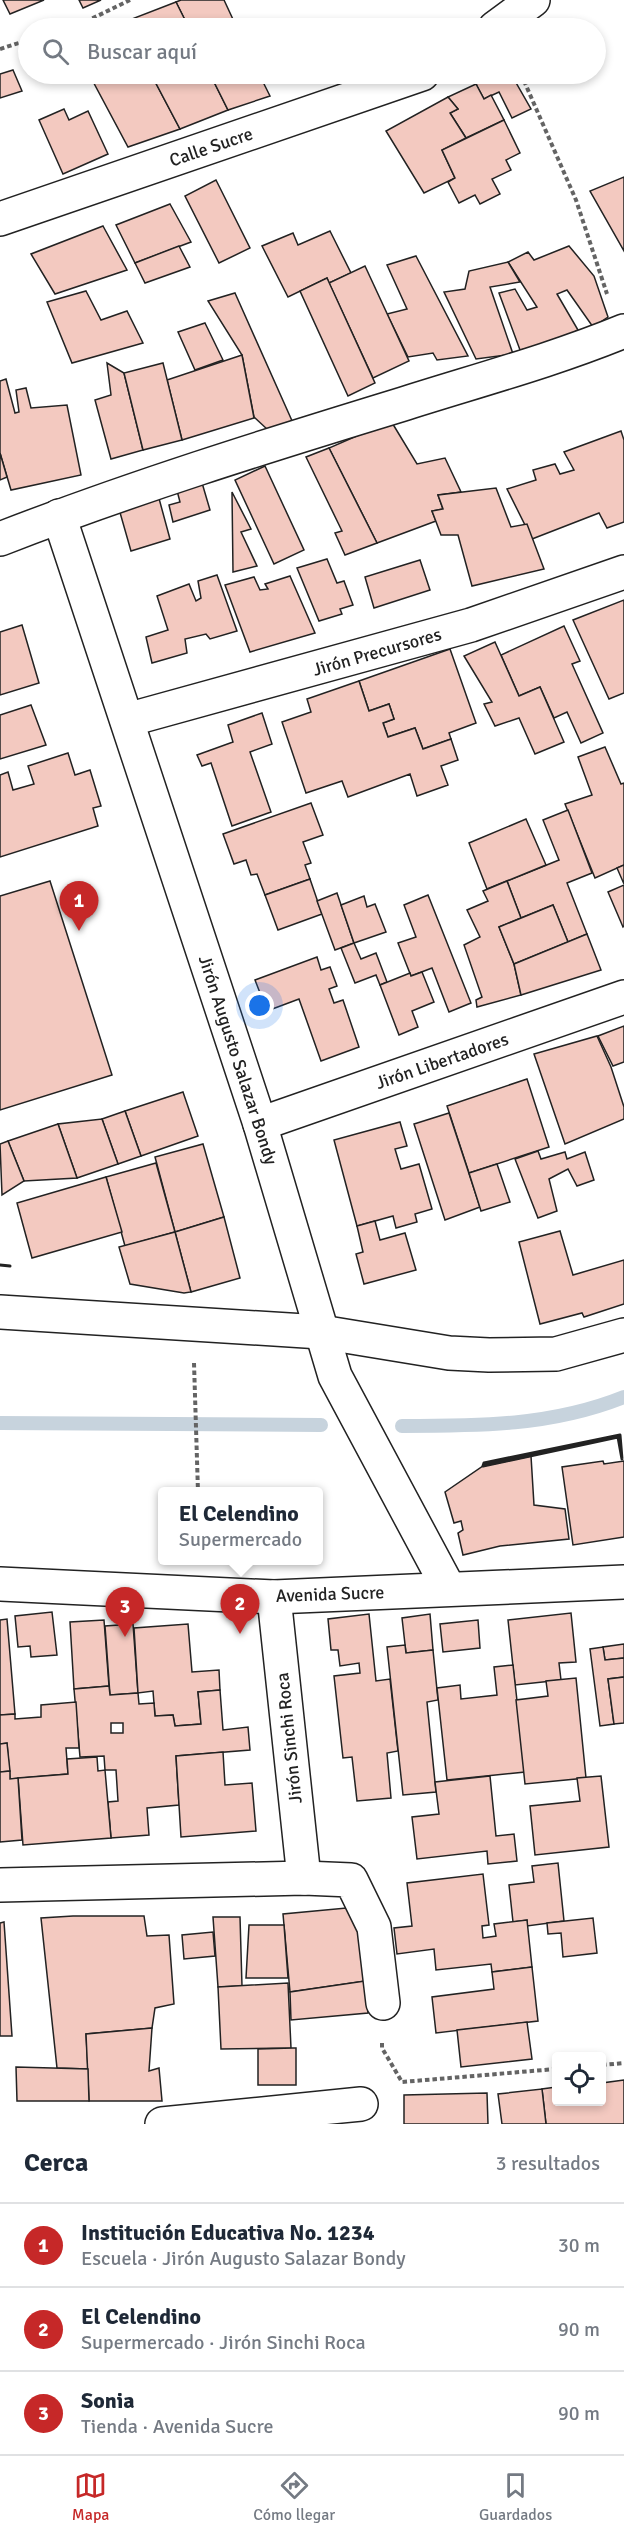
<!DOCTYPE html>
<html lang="es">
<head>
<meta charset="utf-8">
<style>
	:root { --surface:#fff; --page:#f6f6f7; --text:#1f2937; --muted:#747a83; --line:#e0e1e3; --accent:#c62828 }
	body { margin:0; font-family:Signika,sans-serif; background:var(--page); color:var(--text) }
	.controls { position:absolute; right:18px; bottom:18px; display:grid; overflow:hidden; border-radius:6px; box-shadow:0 3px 9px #0003 }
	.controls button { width:54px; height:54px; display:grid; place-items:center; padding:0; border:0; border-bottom:2px solid var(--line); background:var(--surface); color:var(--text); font:30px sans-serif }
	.you { position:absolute; left:260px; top:1006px; width:21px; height:21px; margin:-15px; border:4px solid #fff; border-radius:50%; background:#1a73e8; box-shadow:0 0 0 9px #1a73e833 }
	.badge { display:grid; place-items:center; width:39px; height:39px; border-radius:50%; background:var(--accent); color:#fff; font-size:20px; font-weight:700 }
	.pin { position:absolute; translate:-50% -50px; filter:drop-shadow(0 2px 3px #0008) }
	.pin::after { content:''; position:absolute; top:32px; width:21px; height:18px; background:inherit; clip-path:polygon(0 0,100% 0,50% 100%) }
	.popup { position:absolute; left:158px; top:1487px; width:165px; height:78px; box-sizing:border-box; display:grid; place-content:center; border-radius:6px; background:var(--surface); filter:drop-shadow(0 2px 4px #0005); font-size:20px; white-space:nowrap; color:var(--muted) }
	.popup b { font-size:22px; color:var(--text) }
	.popup::after { content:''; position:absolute; left:50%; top:100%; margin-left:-12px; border:12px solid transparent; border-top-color:var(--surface) }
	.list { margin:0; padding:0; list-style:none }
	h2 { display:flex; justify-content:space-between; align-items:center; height:78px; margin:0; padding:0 24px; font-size:26px }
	h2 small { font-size:20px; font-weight:400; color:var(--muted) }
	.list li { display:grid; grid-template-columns:39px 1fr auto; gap:18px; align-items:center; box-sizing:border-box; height:84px; padding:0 24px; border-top:2px solid var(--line) }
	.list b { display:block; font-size:22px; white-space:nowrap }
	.list p { margin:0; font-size:20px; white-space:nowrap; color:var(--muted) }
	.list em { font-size:20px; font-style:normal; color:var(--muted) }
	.icon { flex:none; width:33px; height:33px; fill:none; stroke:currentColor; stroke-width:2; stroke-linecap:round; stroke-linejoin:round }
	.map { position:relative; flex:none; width:624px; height:2124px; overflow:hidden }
	.search { position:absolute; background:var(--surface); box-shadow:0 3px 9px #0003; left:18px; right:18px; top:18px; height:66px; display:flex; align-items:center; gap:15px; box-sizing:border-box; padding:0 21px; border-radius:33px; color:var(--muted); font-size:22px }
	.sheet { height:330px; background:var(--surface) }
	nav { display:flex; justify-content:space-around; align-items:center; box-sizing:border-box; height:84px; border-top:2px solid var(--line); background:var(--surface); font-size:16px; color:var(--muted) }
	nav a { display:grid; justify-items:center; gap:3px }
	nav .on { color:var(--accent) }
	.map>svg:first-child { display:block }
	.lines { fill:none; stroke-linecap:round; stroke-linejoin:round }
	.stream { stroke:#c7d3dd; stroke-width:14 }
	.building { fill:#f3c9c0; stroke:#222; stroke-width:1.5; fill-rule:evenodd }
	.minor-casing { stroke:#222; stroke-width:36 }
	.path { stroke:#646464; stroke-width:4; stroke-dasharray:4.5 3; stroke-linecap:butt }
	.minor { stroke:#fff; stroke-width:33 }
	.wall { stroke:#222; stroke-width:3 }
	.labels { text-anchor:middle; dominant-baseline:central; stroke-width:4.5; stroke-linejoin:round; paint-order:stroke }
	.street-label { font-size:18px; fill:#222; stroke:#fff }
</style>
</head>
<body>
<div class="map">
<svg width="624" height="2124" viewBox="0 0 624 2124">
	<rect width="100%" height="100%" fill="#fff"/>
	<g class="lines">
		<g class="stream">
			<polyline points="0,1423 321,1425"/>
			<path d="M402,1426C479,1426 552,1426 624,1397"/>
		</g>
	</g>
	<g class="building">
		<polygon points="3,0 44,0 10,14"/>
		<polygon points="79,0 101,0 83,8"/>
		<polygon points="181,0 224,0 237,28 189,28 176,2"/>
		<polygon points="176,2 189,28 128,28 124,22"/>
		<polygon points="124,22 128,28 107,28"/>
		<polygon points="13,70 22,91 0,98 0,74"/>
		<polygon points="89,74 151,74 180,129 128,147"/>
		<polygon points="151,74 210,74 228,110 180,129"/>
		<polygon points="210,74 259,74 270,96 228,110"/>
		<polygon points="498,74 511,74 531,109 512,118 499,92 484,99 476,84"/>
		<polygon points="476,84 484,99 491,95 504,120 466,138 450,113 458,109 448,97"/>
		<polygon points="448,97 458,109 450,113 466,138 442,150 455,178 424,193 386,131"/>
		<polygon points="64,109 69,120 88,111 108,154 63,174 39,120"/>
		<polygon points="504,120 520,153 506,160 511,170 492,179 500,194 480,204 475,195 459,203 448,182 455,178 442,150"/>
		<polygon points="624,177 624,251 590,191"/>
		<polygon points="216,180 250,248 219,263 185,196"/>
		<polygon points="170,204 191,242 135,263 116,225"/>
		<polygon points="103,226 127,270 55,294 31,254"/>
		<polygon points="330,231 351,273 329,283 327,278 288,297 262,246 293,233 298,245"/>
		<polygon points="179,246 190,267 145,283 135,263"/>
		<polygon points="569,246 594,276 608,317 593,327 567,290 557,294 578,330 554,344 520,350 499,293 515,289 527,310 537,307 508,262 528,252 534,260"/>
		<polygon points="416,256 468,356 437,360 433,353 408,357 387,314 407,309 387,265"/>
		<polygon points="508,262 520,282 490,287 513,354 476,359 444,292 465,289 469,271"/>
		<polygon points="365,266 409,361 373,378 329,283"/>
		<polygon points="327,278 375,383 348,396 300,291"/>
		<polygon points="86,291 101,320 127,311 143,343 72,363 47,302"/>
		<polygon points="235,293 293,423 268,430 254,417 242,355 208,301"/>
		<polygon points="205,323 223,360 195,370 178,332"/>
		<polygon points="242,355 254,418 182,440 167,380"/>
		<polygon points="107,363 124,373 143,450 111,459 95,400 111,395"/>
		<polygon points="163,363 182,440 143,450 124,373"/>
		<polygon points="6,379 15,413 19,412 16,390 26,388 31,408 67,405 81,475 11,490 0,453 0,381"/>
		<polygon points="391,421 417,464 445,458 461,492 438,495 443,509 432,511 436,521 377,543 329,448"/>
		<polygon points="621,431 624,440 624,522 607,528 599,513 532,539 507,489 536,480 533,470 555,464 560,474 574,470 564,452"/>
		<polygon points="329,448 377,543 345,555 335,533 342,531 306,457"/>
		<polygon points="0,453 7,477 0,480"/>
		<polygon points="265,466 304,550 274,564 235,480"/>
		<polygon points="200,476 210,510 173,522 169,505 180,502 175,483"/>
		<polygon points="496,488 511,527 527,524 544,569 472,586 458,535 441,535 432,511 443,509 438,495"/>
		<polygon points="157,491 170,539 131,551 117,502"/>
		<polygon points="232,492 251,529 241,532 257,566 233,572"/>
		<polygon points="327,559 337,583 344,581 353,605 340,609 342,614 319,621 297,568"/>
		<polygon points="420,560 430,590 374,608 365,577"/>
		<polygon points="217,575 237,631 210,639 206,634 185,639 187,653 152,663 146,637 168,630 157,596 189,584 196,601 201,598 198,581"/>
		<polygon points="290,576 315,633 250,652 225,585 254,577 260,590 268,589 265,584"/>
		<polygon points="624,600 624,693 609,699 573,620"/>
		<polygon points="22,625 39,683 0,695 0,632"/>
		<polygon points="564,626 580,661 572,664 603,733 581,743 567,712 554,718 540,687 519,696 501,655"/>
		<polygon points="495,642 519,696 540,687 564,742 535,754 519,718 495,726 484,704 492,702 464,656"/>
		<polygon points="450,649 476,723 449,733 451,739 423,749 415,728 388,737 383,723 394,719 389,704 369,711 359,681"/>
		<polygon points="359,681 369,711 389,704 394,719 383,723 388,737 415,728 423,749 451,739 458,760 441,766 448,785 417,796 410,774 348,797 342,781 306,793 282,722 311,712 307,699"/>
		<polygon points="31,705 46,745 0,759 0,715"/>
		<polygon points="262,713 272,744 250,752 271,812 232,826 211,763 202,766 197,755 233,742 228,725"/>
		<polygon points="605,747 621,784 624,783 624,865 595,878 565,804 592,795 578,757"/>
		<polygon points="68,753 75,775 90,770 101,806 93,808 98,826 0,857 0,775 8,772 13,790 34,784 28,766"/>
		<polygon points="311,803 323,835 303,842 311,863 305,865 310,879 265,895 257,874 251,875 246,860 234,864 223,834"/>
		<polygon points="568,810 592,873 567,883 587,934 568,942 553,905 521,918 507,881 559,860 543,820"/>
		<polygon points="526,819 546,865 487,889 469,843"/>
		<polygon points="624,865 624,884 617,868"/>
		<polygon points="310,879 322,914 278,930 265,895"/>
		<polygon points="50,881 112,1075 0,1110 0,896"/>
		<polygon points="507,881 521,918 499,927 514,964 521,995 477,1007 476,1000 482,997 464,945 480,937 467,910 488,901 483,891"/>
		<polygon points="624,885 624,926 623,927 608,892"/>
		<polygon points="337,893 354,943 335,950 317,901"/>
		<polygon points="428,895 471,1003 449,1012 432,968 411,976 398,943 416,937 404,905"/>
		<polygon points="364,896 367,907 375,904 386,932 354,943 341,905"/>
		<polygon points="553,905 568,942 514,964 499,927"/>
		<polygon points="587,934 601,970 521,995 514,964"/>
		<polygon points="354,943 361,959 376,953 387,982 380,985 376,975 355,983 341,948"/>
		<polygon points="317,957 321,970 330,967 337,986 329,989 334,1003 343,1000 359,1047 321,1061 299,999 267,1011 255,980"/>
		<polygon points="422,972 434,1002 412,1011 418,1027 399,1035 380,985 410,973 411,976"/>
		<polygon points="624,1026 624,1062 613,1066 598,1036"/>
		<polygon points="597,1036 611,1067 624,1107 624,1119 565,1144 534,1054"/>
		<polygon points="527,1079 549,1147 469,1173 447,1106"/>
		<polygon points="183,1092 198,1136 141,1156 125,1111"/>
		<polygon points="125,1111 141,1156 118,1164 102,1119"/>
		<polygon points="449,1113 480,1207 445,1220 414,1124"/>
		<polygon points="102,1119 118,1164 77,1178 58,1124"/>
		<polygon points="400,1122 407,1146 395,1149 401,1169 419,1164 432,1209 415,1214 417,1222 396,1228 393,1216 357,1226 334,1140"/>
		<polygon points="58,1124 77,1178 24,1181 8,1141"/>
		<polygon points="8,1141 24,1181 2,1195 0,1144"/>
		<polygon points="203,1144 224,1217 175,1232 155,1157"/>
		<polygon points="538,1151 541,1159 565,1152 567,1159 585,1152 594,1180 577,1186 568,1169 549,1179 557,1211 538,1218 515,1159"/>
		<polygon points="156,1163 175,1232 125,1246 106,1177"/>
		<polygon points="497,1164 510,1202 481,1211 469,1173"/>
		<polygon points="106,1177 122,1232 32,1258 17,1203"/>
		<polygon points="224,1217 240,1278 191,1292 175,1232"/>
		<polygon points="375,1221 380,1240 405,1233 416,1270 364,1284 356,1254 363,1252 357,1226"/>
		<polygon points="560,1231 573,1275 624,1260 624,1304 584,1317 582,1313 540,1324 519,1242"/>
		<polygon points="175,1232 191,1292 184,1293 130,1284 119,1247"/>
		<polygon points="531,1456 534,1505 565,1509 569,1539 500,1546 463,1555 458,1533 463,1530 461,1521 454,1523 445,1492 483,1466"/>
		<polygon points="603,1461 604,1464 624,1461 624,1537 573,1545 562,1467"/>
		<polygon points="52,1612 57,1655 31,1657 30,1646 18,1647 15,1616"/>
		<polygon points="571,1613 576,1662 559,1663 561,1680 515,1685 508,1620"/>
		<polygon points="369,1614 376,1681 390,1679 398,1751 387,1753 391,1798 357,1801 352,1757 343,1758 334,1676 360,1673 359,1663 340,1666 338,1650 331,1650 328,1619"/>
		<polygon points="430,1614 433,1650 406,1653 402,1618"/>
		<polygon points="7,1619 15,1714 0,1715 0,1620"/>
		<polygon points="104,1620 109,1686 74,1689 70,1622"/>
		<polygon points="478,1620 480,1648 443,1652 440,1624"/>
		<polygon points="133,1624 138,1693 110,1695 105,1626"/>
		<polygon points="188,1624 192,1672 219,1670 220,1690 198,1692 201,1724 175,1726 173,1715 155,1716 153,1691 138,1693 134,1628"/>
		<polygon points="624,1644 624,1658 605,1660 603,1647"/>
		<polygon points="405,1645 406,1653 433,1650 438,1700 427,1702 436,1792 403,1795 387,1647"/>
		<polygon points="603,1647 605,1660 624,1658 624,1677 608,1679 614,1724 600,1726 590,1649"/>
		<polygon points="513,1665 525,1772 447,1780 437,1688 460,1685 461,1699 497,1695 494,1667"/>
		<polygon points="624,1677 624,1723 614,1724 608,1679"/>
		<polygon points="576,1678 586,1778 525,1784 516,1700 548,1696 546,1681"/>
		<path d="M109,1686L110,1695L138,1693L139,1704L154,1703L155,1716L173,1715L175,1726L201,1724L198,1692L220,1690L223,1730L248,1727L250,1750L176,1756L179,1805L147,1808L149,1835L111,1838L108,1802L118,1801L116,1770H105L104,1756L80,1757L74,1689ZM111,1723H123V1733H111Z"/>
		<polygon points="76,1702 79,1748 66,1748 68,1774 10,1779 7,1743 0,1744 0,1715 15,1714 15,1719 41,1717 41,1705"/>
		<polygon points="7,1743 10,1771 0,1772 0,1744"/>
		<polygon points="223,1752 225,1785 252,1783 256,1831 181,1837 176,1756"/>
		<polygon points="97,1757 98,1771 105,1770 111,1838 23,1845 18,1778 68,1774 67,1759"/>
		<polygon points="10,1771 10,1779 18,1778 22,1840 0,1842 0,1772"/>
		<polygon points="490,1776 496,1836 514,1834 517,1861 488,1864 487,1851 417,1859 412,1817 439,1814 435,1782"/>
		<polygon points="601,1776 609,1847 535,1855 530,1806 580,1801 577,1778"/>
		<polygon points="558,1863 564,1921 527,1926 527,1920 513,1922 509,1885 534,1882 532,1866"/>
		<polygon points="483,1874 489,1925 482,1926 483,1938 496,1936 494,1924 527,1920 532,1967 492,1972 491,1964 436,1970 434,1949 397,1954 394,1928 412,1926 407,1883"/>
		<polygon points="357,1907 365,1981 290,1992 283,1914"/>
		<polygon points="73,1916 144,1916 147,1936 169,1935 174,2004 155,2008 152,2028 86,2034 88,2069 57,2068 41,1918"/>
		<polygon points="213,1917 240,1917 242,1986 218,1987"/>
		<polygon points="593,1918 597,1953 563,1957 561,1933 548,1934 547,1923"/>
		<polygon points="4,1922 12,2036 0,2036 0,1923"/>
		<polygon points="249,1925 284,1925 288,1978 246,1978"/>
		<polygon points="213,1932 215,1956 184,1959 182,1935"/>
		<polygon points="532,1967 538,2021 436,2033 432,1997 494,1989 492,1972"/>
		<polygon points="365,1981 368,2013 291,2020 290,1992"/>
		<polygon points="288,1983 291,2048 221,2049 218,1987"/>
		<polygon points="527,2022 532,2059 461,2067 457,2030"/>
		<polygon points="152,2028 149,2071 159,2068 162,2101 89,2101 86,2034"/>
		<polygon points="293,2048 296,2048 296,2085 258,2085 258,2049"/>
		<polygon points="16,2067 88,2069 89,2101 17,2101"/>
		<polygon points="624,2080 624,2124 546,2124 542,2089 556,2087 556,2102 602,2102 602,2083"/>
		<polygon points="542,2089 546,2124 502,2124 498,2094"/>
		<polygon points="487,2093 488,2124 404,2124 404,2095"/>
	</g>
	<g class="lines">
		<defs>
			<g id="minor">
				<polyline points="495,28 533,0"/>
				<polyline points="0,219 422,74"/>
				<polyline points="59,516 260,1124 335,1376 449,1589"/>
				<path d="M0,539C131,488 266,446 400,405C475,381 551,361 624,331"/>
				<polyline points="127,720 471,625 624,572"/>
				<polyline points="260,1124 624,997"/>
				<polyline points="0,1312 321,1332 449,1353 489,1355 556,1354 624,1335"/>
				<polyline points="0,1584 274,1597 624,1582"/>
				<polyline points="274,1597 304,1878"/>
				<polyline points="0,1885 304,1878 351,1880 374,1927 383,2003"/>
				<polyline points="162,2124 361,2104"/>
			</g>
		</defs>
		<use href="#minor" class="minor-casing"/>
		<g class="path">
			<polyline points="64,28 87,21 130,0"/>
			<polyline points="0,49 28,40"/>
			<polyline points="521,74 576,200 607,294"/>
			<polyline points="194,1363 198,1492"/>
			<polyline points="382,2043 382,2048 402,2082 556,2069"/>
			<polyline points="602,2065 624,2063"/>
		</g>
		<use href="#minor" class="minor"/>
		<g class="wall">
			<polyline points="0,1265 10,1266"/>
			<polygon points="620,1435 622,1459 618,1437 483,1466 484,1463"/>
		</g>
	</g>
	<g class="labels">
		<g class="street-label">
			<text transform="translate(211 147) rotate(-19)">Calle Sucre</text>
			<text transform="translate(377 652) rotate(-16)">Jirón Precursores</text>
			<text transform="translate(238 1060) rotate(72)">Jirón Augusto Salazar Bondy</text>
			<text transform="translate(442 1061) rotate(-19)">Jirón Libertadores</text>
			<text transform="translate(330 1594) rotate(-2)">Avenida Sucre</text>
			<text transform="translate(289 1738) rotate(-96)">Jirón Sinchi Roca</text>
		</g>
	</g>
</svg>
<div class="controls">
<button><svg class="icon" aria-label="locate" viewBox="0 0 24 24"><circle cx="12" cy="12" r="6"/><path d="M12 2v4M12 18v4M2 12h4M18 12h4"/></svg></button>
</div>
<div class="you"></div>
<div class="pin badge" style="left:79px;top:931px">1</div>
<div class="pin badge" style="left:240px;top:1634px">2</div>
<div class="popup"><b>El Celendino</b>Supermercado</div>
<div class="pin badge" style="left:125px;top:1637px">3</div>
<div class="search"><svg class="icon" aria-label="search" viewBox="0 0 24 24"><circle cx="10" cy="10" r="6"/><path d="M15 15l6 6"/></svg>Buscar aquí</div>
</div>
<section class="sheet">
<h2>Cerca<small>3 resultados</small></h2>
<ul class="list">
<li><span class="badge">1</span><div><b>Institución Educativa No. 1234</b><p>Escuela · Jirón Augusto Salazar Bondy</p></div><em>30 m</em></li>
<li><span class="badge">2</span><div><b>El Celendino</b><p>Supermercado · Jirón Sinchi Roca</p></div><em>90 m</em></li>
<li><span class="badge">3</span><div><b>Sonia</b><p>Tienda · Avenida Sucre</p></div><em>90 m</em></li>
</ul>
</section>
<nav>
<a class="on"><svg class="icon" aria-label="map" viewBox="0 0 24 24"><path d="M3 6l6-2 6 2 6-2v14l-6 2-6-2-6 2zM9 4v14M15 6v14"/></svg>Mapa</a>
<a><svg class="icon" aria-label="directions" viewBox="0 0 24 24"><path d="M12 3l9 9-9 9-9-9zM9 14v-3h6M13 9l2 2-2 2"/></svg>Cómo llegar</a>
<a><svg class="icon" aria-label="saved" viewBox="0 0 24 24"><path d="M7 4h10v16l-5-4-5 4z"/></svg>Guardados</a>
</nav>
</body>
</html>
